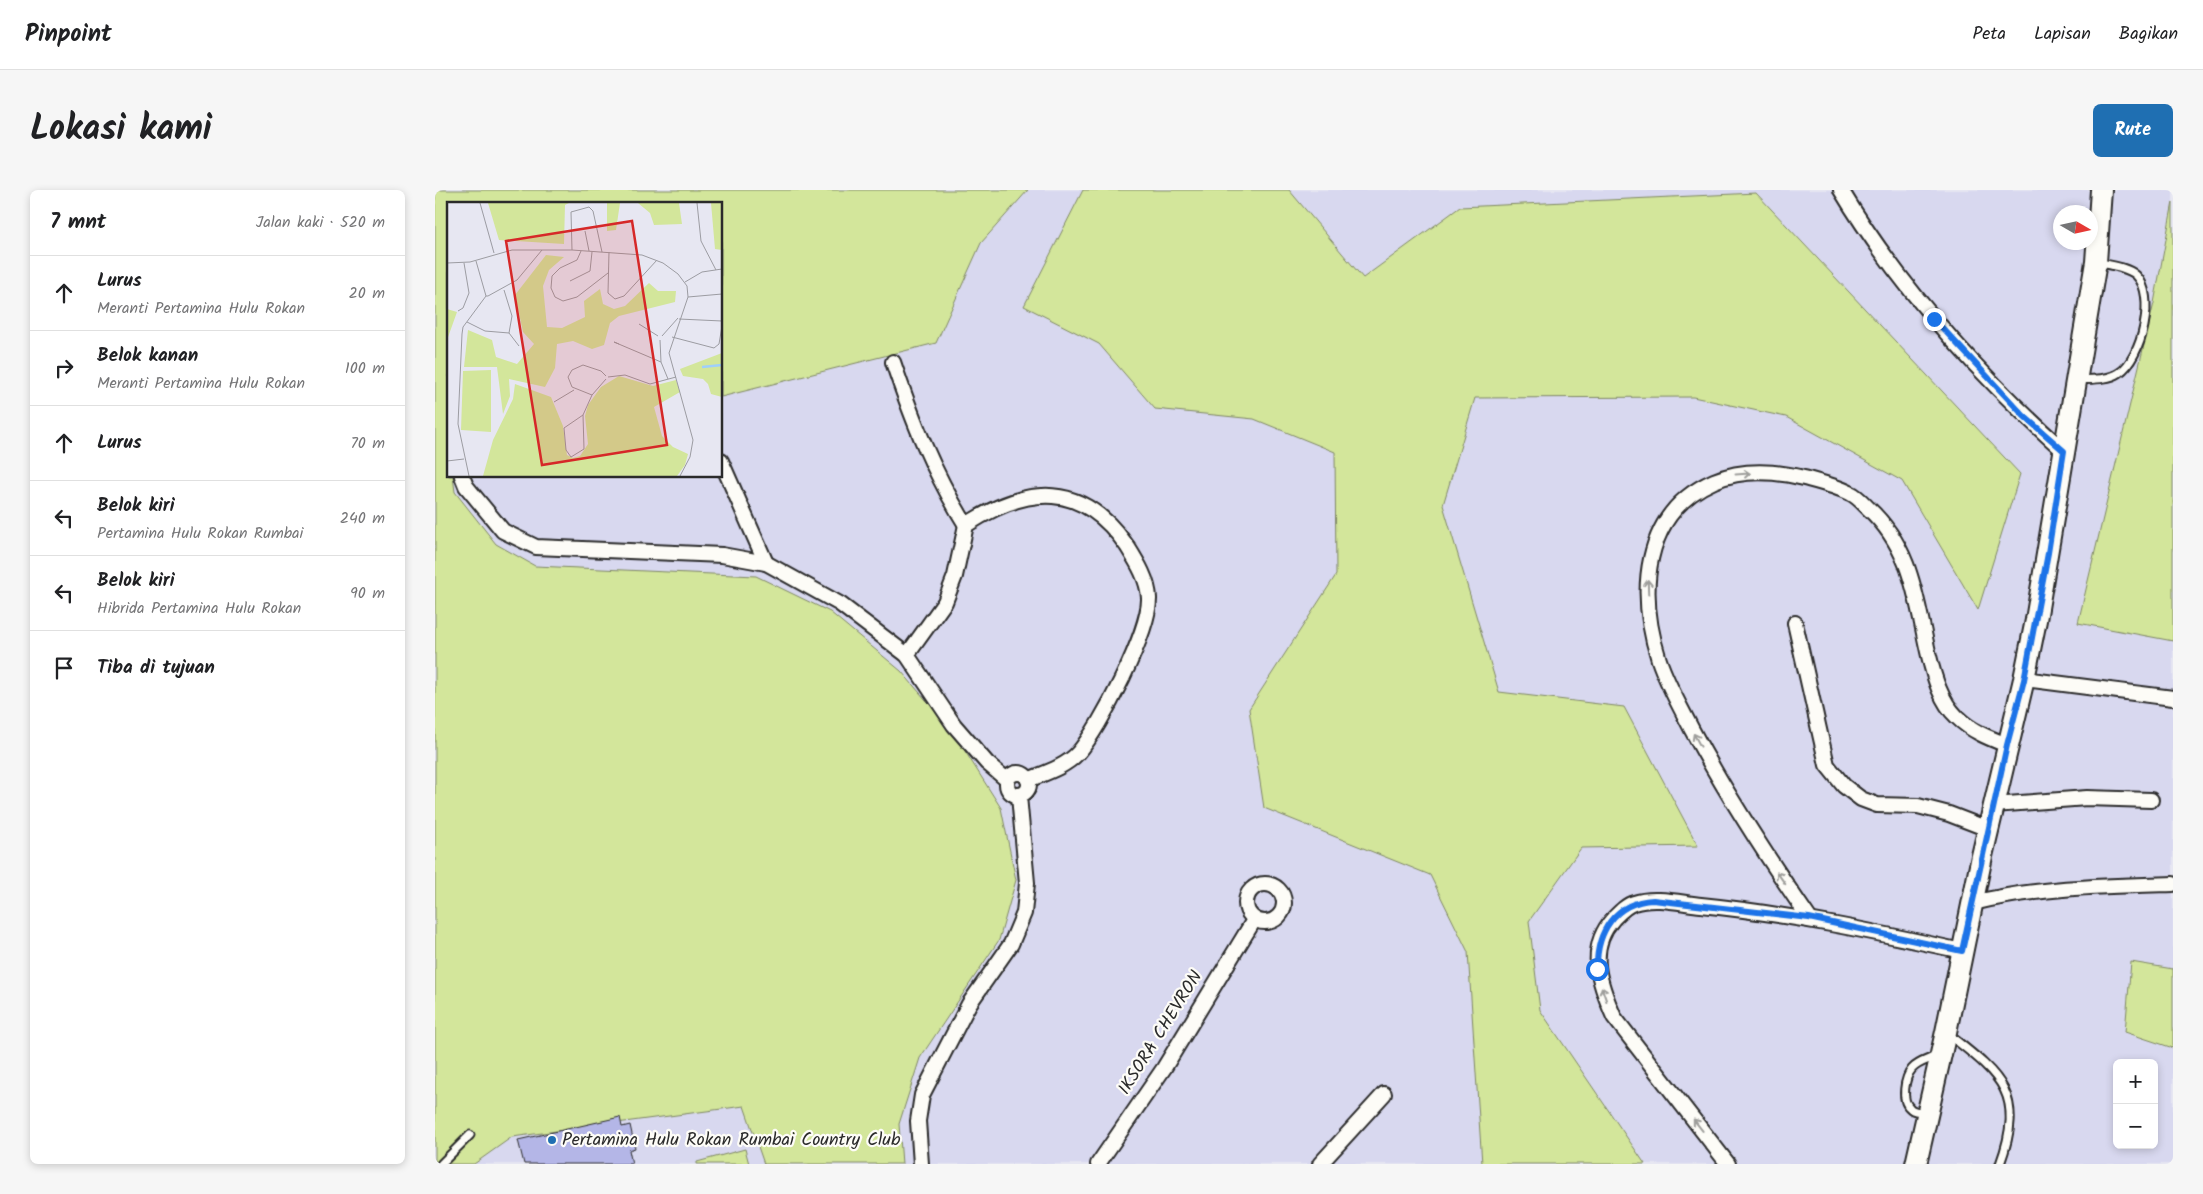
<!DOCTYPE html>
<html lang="id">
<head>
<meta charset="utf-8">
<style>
	:root { --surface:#fff; --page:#f6f6f6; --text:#202124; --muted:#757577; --line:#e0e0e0; --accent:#1f6fb2 }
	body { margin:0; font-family:Kalam,sans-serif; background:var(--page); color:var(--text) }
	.controls { position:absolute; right:15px; bottom:15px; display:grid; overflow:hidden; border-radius:8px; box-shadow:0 2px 8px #0003 }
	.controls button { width:45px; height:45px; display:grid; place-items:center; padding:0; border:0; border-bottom:1px solid var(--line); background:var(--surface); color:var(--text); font:25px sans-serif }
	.compass { position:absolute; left:1618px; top:15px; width:45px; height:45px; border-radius:50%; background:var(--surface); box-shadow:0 2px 8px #0003; rotate:99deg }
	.stop { position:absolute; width:15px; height:15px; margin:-11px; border:4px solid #1a73e8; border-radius:50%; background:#fff }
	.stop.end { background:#1a73e8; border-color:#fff; box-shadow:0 1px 5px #0008 }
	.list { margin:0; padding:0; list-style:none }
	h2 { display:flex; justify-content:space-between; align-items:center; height:65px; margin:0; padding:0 20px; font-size:21px }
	h2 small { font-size:16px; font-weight:400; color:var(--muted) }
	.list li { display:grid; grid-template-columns:32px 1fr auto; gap:15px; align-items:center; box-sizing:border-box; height:75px; padding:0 20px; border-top:1px solid var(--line) }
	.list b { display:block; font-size:19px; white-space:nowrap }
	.list p { margin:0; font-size:16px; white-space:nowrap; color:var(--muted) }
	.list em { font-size:16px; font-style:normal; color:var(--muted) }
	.icon { flex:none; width:28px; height:28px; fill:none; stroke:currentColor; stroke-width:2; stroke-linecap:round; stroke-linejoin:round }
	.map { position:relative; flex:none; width:1738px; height:974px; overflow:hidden; border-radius:8px }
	header { display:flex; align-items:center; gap:30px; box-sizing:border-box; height:70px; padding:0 25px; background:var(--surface); border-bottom:1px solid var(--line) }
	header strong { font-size:24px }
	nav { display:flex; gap:28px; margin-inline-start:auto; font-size:18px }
	.intro { display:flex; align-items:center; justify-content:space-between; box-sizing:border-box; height:120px; padding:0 30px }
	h1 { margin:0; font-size:35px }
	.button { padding:12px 22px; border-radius:8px; background:var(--accent); color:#fff; font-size:18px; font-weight:700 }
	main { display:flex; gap:30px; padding:0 30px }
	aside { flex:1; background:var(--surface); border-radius:8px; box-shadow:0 2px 8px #0003 }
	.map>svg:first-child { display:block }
	.built { fill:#d8d8ef; fill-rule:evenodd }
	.green { fill:#d3e69b; stroke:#7f8863 }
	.building { fill:#b4b6e7; stroke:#2b2b2b }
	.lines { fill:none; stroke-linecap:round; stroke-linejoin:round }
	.lane-casing { stroke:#2b2b2b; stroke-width:11 }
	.street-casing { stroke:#2b2b2b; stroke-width:18 }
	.secondary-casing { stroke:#2b2b2b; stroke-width:24 }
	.lane { stroke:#fdfcf7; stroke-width:7 }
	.street { stroke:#fdfcf7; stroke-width:14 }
	.secondary { stroke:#fdfcf7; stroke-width:20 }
	.oneway { stroke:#9e9e9b }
	.route { stroke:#1a73e8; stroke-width:6 }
	.poi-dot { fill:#1f6fb2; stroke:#fdfcf7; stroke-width:2 }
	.labels { text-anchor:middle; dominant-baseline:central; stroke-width:4.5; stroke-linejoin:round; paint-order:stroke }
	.street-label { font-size:18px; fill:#2b2b2b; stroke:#fdfcf7 }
	.poi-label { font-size:18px; fill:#2b2b2b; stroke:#fdfcf7; text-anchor:start }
	.inset-river { fill:none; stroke:#9fcffb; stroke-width:2.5 }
	.inset-road { fill:none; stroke:#9c9ca2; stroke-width:1 }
	.view { fill:#d62828; fill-opacity:0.15; stroke:#d62828; stroke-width:2.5 }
	.inset-edge { fill:none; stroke:#2b2b2b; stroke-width:2.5 }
</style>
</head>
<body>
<header>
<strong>Pinpoint</strong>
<nav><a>Peta</a><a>Lapisan</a><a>Bagikan</a></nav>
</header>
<div class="intro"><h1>Lokasi kami</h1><a class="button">Rute</a></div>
<main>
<aside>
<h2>7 mnt<small>Jalan kaki · 520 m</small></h2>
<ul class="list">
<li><svg class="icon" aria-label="ahead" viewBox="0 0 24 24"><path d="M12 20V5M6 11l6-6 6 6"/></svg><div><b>Lurus</b><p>Meranti Pertamina Hulu Rokan</p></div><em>20 m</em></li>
<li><svg class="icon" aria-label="right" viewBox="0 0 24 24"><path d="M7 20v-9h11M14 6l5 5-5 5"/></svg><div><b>Belok kanan</b><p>Meranti Pertamina Hulu Rokan</p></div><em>100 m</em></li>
<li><svg class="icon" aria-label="ahead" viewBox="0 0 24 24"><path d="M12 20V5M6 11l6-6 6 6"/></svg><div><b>Lurus</b></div><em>70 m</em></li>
<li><svg class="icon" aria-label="left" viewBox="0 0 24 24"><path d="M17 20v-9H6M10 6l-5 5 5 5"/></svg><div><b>Belok kiri</b><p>Pertamina Hulu Rokan Rumbai</p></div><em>240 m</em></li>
<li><svg class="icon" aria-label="left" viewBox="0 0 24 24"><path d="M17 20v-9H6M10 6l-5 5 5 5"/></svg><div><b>Belok kiri</b><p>Hibrida Pertamina Hulu Rokan</p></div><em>90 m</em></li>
<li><svg class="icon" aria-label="arrive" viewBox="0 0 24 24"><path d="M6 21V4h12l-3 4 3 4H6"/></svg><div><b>Tiba di tujuan</b></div></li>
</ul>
</aside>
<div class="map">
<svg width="1738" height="974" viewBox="0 0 1738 974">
	<rect width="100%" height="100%" fill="#e7e7f2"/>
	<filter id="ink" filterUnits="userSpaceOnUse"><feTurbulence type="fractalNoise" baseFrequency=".02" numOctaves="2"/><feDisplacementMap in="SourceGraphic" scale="10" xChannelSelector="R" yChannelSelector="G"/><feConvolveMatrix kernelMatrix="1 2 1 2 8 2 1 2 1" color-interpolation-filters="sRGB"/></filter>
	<g filter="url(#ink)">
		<path class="built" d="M0,0H1738V974H0ZM14,14H286V286H14ZM1626,22H1656V52H1626ZM1682,873H1719V955H1682Z"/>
		<g class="green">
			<polygon points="0,0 593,0 546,53 501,153 286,207 286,14 14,14 14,286 18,286 20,302 61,354 100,376 321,386 395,422 466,481 516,539 566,618 581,690 564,750 485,868 464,934 467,974 329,974 309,916 77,947 39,974 0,974"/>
			<polygon points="648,0 854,0 928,88 1025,17 1321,3 1585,284 1543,420 1467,291 1351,227 1258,207 1040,208 1008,315 1064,502 1189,517 1263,656 1146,658 1094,731 1105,820 1210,974 1047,974 1033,762 995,685 829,618 814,519 901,385 900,262 819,229 720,219 664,154 589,116"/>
			<polygon points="1738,12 1738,451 1643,433 1719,113"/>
			<polygon points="1696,772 1738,779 1738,858 1690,842"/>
			<polygon points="310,959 314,974 262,974 262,972"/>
		</g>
		<polygon class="building" points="185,927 187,937 195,935 200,958 194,960 197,974 89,974 83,950"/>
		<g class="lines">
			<defs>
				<g id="lane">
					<path d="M1643,190C1657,189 1673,190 1684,183C1707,168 1722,105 1701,85C1692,77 1674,75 1661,72"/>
					<path d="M1513,844C1565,885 1591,903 1565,974"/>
					<path d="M1491,922C1486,922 1479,922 1476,919C1465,911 1470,887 1477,879C1483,872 1493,870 1501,866"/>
					<polyline points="6,974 35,945"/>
				</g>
				<g id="street">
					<path d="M1406,0C1465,98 1544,185 1629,261"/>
					<path d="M458,172C478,231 498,282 531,335"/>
					<polyline points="286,271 331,373"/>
					<polyline points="27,286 31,296 68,341 101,357 287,365 331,373 405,414 472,465 519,535 552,573 572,590"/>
					<polyline points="1360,433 1392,575 1409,596 1426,609 1442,615 1483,616 1514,624 1553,639"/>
					<path d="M472,465L510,412L520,386L531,335C593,295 647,291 692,356C702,372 713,389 714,408C715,441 665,538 643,563C630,577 610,583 593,590"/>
					<polyline points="1589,489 1738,508"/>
					<circle cx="583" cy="594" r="11"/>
					<polyline points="1559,615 1652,608 1716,610"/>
					<circle cx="830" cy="713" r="19"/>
					<path d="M1538,713C1603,697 1671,696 1738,694"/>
					<path d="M1374,728C1332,667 1292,606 1257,540C1246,518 1232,494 1224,470C1203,404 1206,323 1279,291C1307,279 1340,281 1369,288C1384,292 1401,296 1415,303C1422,306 1428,313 1433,318C1478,359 1481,411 1494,466C1499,487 1506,512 1522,527C1536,541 1554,548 1572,555"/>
					<polyline points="486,974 483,931 487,905 534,814 576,754 589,723 592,693 584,606"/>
					<polyline points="663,974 729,878 819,730"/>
					<polyline points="885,974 949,904"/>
					<path d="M1293,974L1179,827C1165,795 1151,759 1178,729C1184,723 1191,715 1199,713C1219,706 1246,713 1266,715C1355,724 1440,742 1527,761"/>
				</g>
				<polyline id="secondary" points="1481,974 1511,842 1547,666 1589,489 1601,430 1661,72 1666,0"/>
			</defs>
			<use href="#lane" class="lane-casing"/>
			<use href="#street" class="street-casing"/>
			<use href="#secondary" class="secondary-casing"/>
			<use href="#lane" class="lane"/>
			<use href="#street" class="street"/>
			<use href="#secondary" class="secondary"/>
		</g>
		<defs><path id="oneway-shaft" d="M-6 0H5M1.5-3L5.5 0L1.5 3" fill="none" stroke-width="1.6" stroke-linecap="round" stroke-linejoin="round" transform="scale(1.25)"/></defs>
		<g class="oneway">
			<use href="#oneway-shaft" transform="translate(1308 284) rotate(-4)"/>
			<use href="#oneway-shaft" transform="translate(1213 397) rotate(-92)"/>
			<use href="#oneway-shaft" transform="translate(1262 550) rotate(-118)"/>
			<use href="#oneway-shaft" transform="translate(1346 688) rotate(-125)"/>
			<use href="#oneway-shaft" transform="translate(1169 804) rotate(-109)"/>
			<use href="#oneway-shaft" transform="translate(1263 935) rotate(-128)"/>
		</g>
	</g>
	<g class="lines" filter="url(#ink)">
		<path class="route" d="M1162,779C1161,742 1180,712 1218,710L1374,728L1527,761L1572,555L1589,490L1613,363L1629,261L1589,226L1499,129"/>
	</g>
	<circle class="poi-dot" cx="117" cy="950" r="5"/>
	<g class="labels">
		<g class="street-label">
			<text transform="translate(726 843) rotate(-58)">IKSORA CHEVRON</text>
		</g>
		<g class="poi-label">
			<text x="127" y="950">Pertamina Hulu Rokan Rumbai Country Club</text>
		</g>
	</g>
	<g transform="translate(12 12)">
		<rect width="275" height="275" fill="#e7e7f2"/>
		<path d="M41,1H122L118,3L117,42L52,38ZM160,1H173L169,28L160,29ZM191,1H232L235,22L207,23L203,11ZM264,1H275V48L268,47ZM99,53L117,55L102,68L96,84L100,125L115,126L138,115L137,99L153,87L156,102L167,107L178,104L202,81L211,89H229L228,100L172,114L163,121L157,143L145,147L126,139L110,142L108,166L98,185L62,177L63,194L56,212L50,165H17L21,128L45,138L49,155L70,162L87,142L76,130L68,93ZM0,107L10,110L0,138ZM275,151V195L264,192L261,182L256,177L236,174L233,167ZM44,168V230L14,228L16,169ZM172,174L206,184L229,178L233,190L207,205L215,234L226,245L241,252L238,263L230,274H36L46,238L66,197L68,182L104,195L116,224L120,253L126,256L133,254L141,242L138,214L141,203L154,185Z" fill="#d3e69b"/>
		<path class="inset-river" d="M255,165L275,163"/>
		<path class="inset-road" d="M33,1L47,51M250,1L254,39L269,68M138,29L142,49M125,48L124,10L142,5L146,9L155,50M134,49L130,58L113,66L105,74L104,86L108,95L116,99L130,95L161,71M162,50L161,91L168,97L177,94L210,58M29,59L39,94H41L70,78L95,48M0,61L23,60L65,48H125L195,53L216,61L231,72L240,84L241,95L222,151L246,238L243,255L233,274M123,79L143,69L145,50M238,80L255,70L275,67M241,95L275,92M11,109L16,106L22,91L17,61M232,117L275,119M20,120L38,129L62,131L65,114L57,88M192,122L211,134M62,131L72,144M215,134L231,116M225,135L267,146L272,142L275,124M213,138L214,160L221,177M172,142L167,140L214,160M161,175L178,173L203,182L229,175M145,193L125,185L121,175L125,168L136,163L154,169L159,174M107,200L127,188M136,213L117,226L119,248L124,255L137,247L136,213L145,193L159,177M0,259L17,257M22,274L11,222L15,132L16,125L39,94"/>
		<path class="view" d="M185,19L220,243L95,263L59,39Z"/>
		<rect width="275" height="275" class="inset-edge"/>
	</g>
</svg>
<div class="controls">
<button>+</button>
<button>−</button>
</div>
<svg class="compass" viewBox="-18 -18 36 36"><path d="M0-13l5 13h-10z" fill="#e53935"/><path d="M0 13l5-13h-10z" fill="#757577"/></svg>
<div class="stop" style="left:1162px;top:779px"></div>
<div class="stop end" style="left:1499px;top:129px"></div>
</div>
</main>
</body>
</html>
